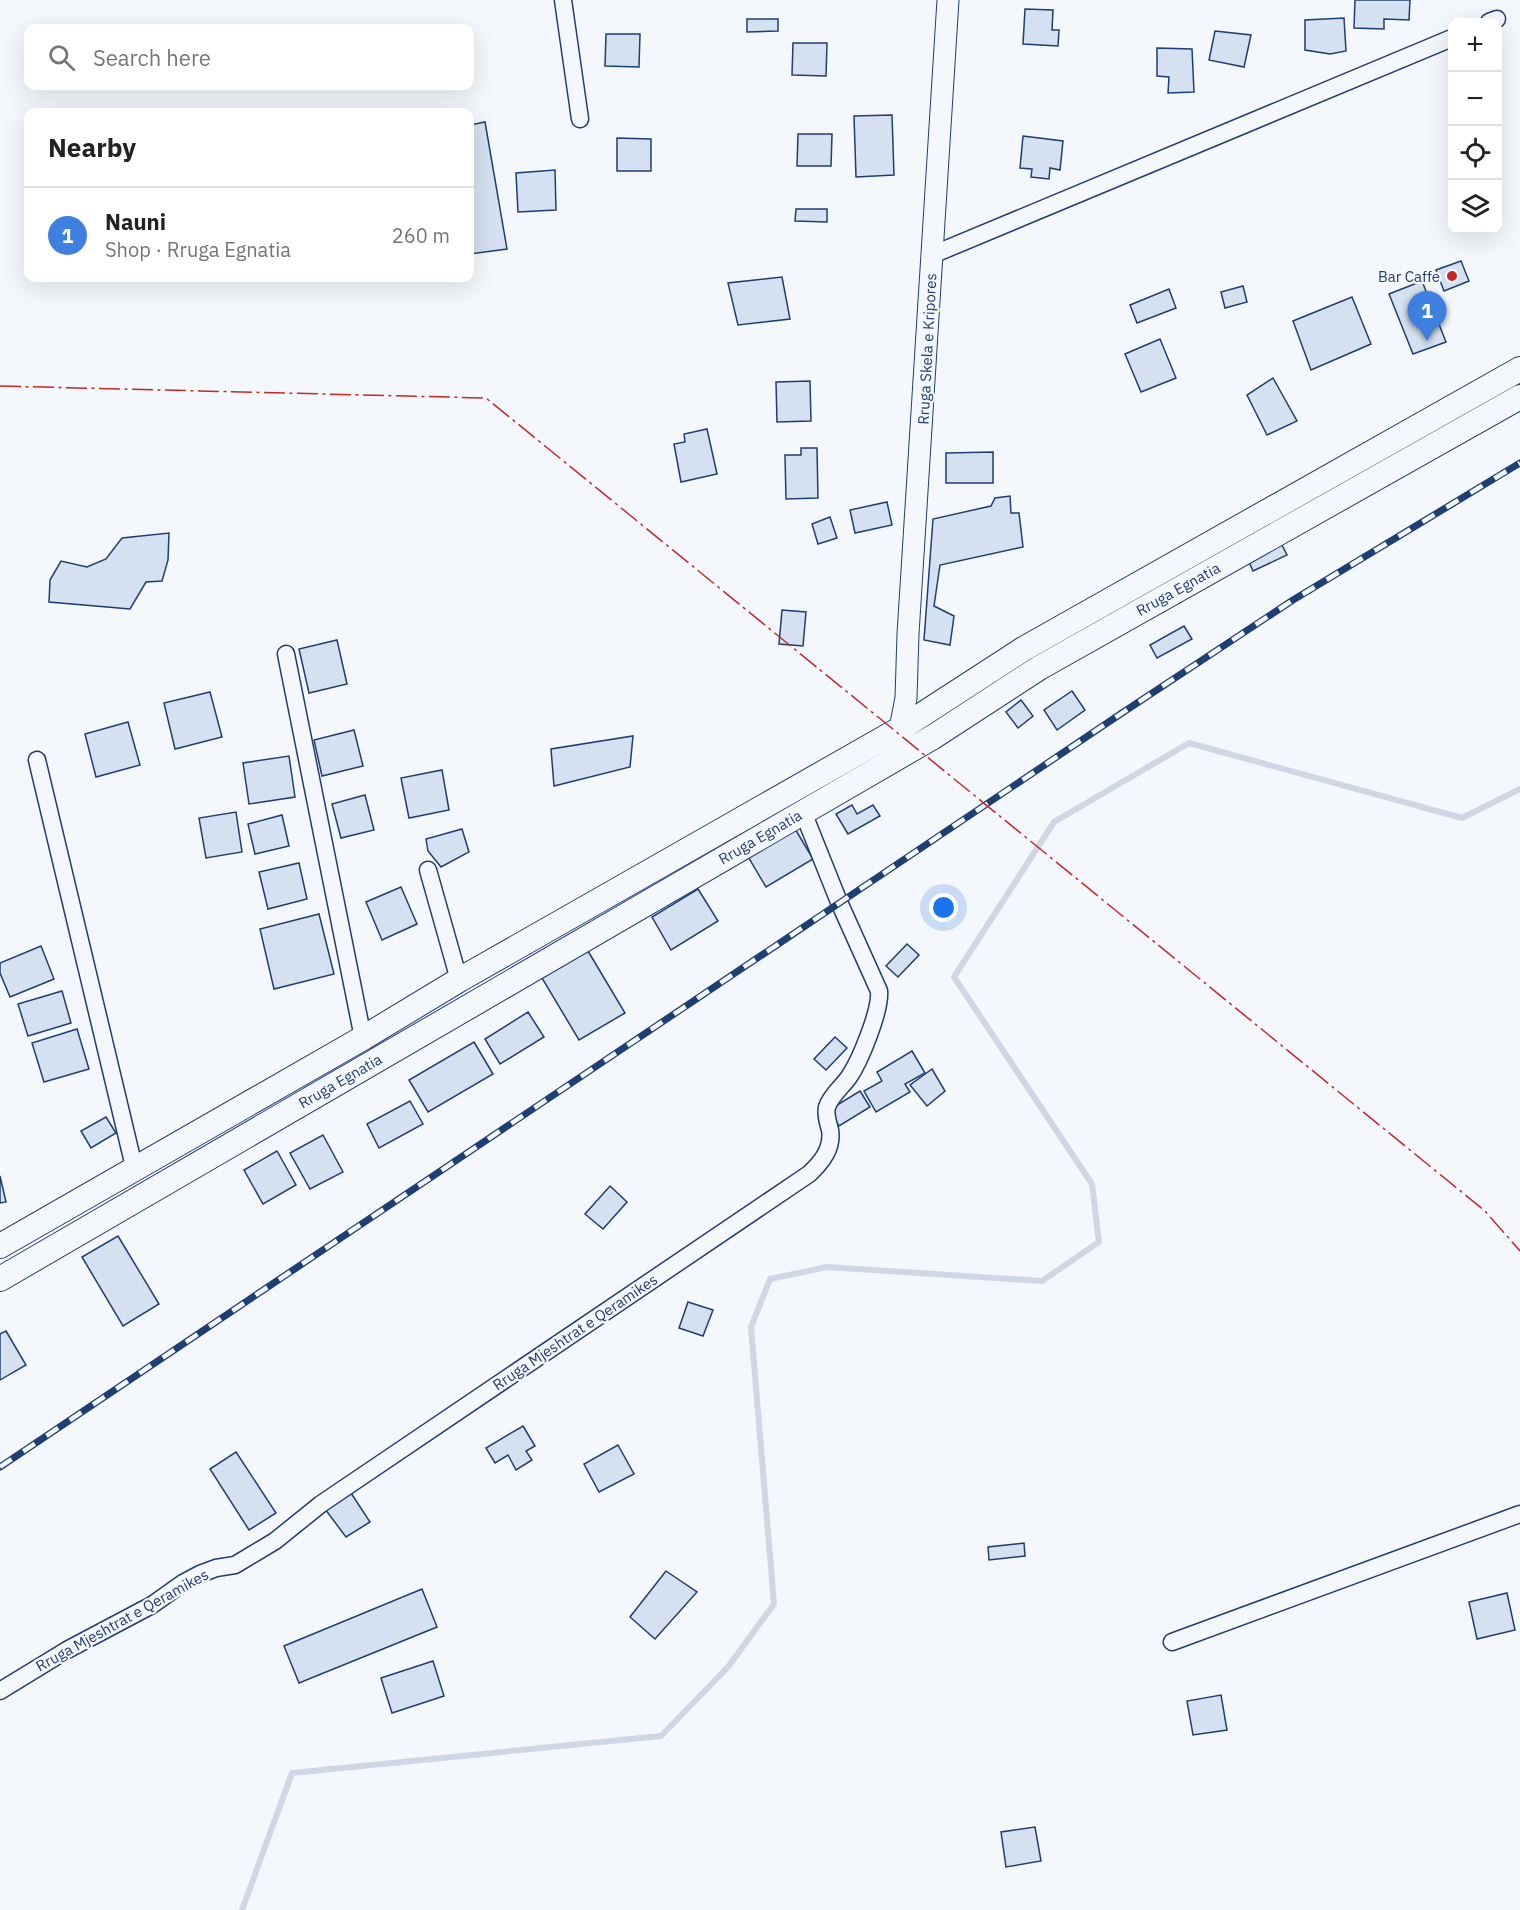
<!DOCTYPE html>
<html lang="en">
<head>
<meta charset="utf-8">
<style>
	:root { --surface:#fff; --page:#f2f2f2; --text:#222; --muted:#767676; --line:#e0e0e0; --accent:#2563eb }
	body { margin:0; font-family:"IBM Plex Sans",sans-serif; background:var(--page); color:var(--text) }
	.controls { position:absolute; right:18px; top:18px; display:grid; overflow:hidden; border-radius:12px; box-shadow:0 6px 24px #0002 }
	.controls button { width:54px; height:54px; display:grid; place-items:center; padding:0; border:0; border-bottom:2px solid var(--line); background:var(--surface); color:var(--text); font:30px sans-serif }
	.you { position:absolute; left:944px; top:908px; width:21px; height:21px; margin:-15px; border:4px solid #fff; border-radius:50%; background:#1a73e8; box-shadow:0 0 0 9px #1a73e833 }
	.badge { display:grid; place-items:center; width:39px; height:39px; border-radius:50%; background:var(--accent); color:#fff; font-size:20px; font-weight:700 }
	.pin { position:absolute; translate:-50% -50px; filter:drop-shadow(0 2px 3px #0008) }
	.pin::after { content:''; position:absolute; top:32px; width:21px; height:18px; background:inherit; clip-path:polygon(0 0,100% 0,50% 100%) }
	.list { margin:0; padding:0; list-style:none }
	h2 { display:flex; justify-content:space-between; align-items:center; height:78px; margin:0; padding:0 24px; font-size:26px }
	h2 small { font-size:20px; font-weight:400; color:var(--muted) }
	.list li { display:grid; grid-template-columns:39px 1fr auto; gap:18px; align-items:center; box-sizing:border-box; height:96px; padding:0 24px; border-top:2px solid var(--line) }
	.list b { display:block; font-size:22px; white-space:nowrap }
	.list p { margin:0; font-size:20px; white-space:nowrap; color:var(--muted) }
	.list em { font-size:20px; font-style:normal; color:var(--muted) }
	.icon { flex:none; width:33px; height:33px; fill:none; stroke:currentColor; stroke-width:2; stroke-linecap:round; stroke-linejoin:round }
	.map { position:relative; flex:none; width:1520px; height:1910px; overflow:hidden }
	.search { position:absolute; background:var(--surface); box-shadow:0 6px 24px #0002; left:24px; top:24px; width:450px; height:66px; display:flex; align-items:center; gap:15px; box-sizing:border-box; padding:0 21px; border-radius:12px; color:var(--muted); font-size:22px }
	.panel { position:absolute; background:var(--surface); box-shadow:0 6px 24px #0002; left:24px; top:108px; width:450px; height:174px; border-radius:12px }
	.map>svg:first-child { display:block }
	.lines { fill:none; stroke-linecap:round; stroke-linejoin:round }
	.stream { stroke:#cfd7e4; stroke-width:6 }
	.building { fill:#d5e0f0; stroke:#1d3f73; stroke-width:1.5 }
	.minor-casing { stroke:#1d3f73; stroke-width:19 }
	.tertiary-casing { stroke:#1d3f73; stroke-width:23 }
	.secondary-casing { stroke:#1d3f73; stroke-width:26 }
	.minor { stroke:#f4f7fb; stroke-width:16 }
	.tertiary { stroke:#f4f7fb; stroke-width:21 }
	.secondary { stroke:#f4f7fb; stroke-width:24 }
	.rail-casing { stroke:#1d3f73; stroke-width:7 }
	.rail { stroke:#f4f7fb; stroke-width:4.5; stroke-dasharray:14; stroke-linecap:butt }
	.power { stroke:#c62828; stroke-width:1.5; stroke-dasharray:21 4.5 3 4.5; stroke-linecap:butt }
	.poi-dot { fill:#c62828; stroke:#f4f7fb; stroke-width:2 }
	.labels { text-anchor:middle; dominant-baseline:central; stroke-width:4.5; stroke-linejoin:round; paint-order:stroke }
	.poi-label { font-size:15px; fill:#1d3f73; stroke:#f4f7fb; text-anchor:end }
	.street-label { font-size:15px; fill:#1d3f73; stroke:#f4f7fb }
</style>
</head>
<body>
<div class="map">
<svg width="1520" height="1910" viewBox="0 0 1520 1910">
	<rect width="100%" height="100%" fill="#f4f7fb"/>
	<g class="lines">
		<polyline class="stream" points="242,1910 292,1773 661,1736 728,1667 774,1604 751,1327 770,1279 827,1267 1042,1281 1099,1242 1092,1184 954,977 1054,822 1189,743 1462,818 1520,789"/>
	</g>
	<g class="building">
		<polygon points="1355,0 1410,0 1409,20 1384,19 1384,29 1354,28"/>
		<polygon points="1025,9 1053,10 1052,30 1059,30 1058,46 1023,44"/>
		<polygon points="1344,18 1346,51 1330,54 1305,50 1305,20"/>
		<polygon points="747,19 778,19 778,31 747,32"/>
		<polygon points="1215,31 1251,35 1244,67 1209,60"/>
		<polygon points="606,34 640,34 639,67 605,66"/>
		<polygon points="793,43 827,43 826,76 792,75"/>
		<polygon points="1157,48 1192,49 1194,92 1168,93 1169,77 1157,76"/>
		<polygon points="892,115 894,175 856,177 854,116"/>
		<polygon points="485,122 507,249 470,254 470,125"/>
		<polygon points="798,134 832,134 831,166 797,166"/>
		<polygon points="1023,136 1063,141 1060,170 1050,168 1049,179 1031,177 1032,169 1020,168"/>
		<polygon points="617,138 651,139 651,171 617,171"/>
		<polygon points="555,170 556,210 518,212 516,173"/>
		<polygon points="796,209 827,209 827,222 795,221"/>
		<polygon points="1461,261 1469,281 1444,291 1436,270"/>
		<polygon points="782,277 790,319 738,325 728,283"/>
		<polygon points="1422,281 1446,342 1413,354 1389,294"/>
		<polygon points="1243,286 1247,302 1225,308 1221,292"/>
		<polygon points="1169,289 1176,308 1137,323 1130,305"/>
		<polygon points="1352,297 1371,344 1311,370 1293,321"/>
		<polygon points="1160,339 1176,378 1141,392 1125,354"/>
		<polygon points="1273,378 1297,421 1267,435 1247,395"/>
		<polygon points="810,381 811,421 777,422 776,382"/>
		<polygon points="707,429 717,474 681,482 674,444 685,442 684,434"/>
		<polygon points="801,448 817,448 818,498 786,499 785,455 801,455"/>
		<polygon points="993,452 993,483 946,483 946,453"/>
		<polygon points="1010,496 1011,513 1019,513 1023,547 940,565 934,606 954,616 950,645 924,640 933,519 991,506 995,498"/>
		<polygon points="887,502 892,525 855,533 850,510"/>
		<polygon points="830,517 837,538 818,544 812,524"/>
		<polygon points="169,533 168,560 162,581 146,582 130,609 49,602 50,580 61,561 87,567 106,559 122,538"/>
		<polygon points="1279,539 1287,555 1253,571 1246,555"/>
		<polygon points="782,610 806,612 803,646 779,644"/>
		<polygon points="1184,626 1192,639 1157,658 1150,645"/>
		<polygon points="337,640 347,684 309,693 299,649"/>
		<polygon points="1072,691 1085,710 1057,730 1044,710"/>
		<polygon points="210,692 222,737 175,749 164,703"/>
		<polygon points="1021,700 1033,716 1018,728 1006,712"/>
		<polygon points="128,722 140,765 96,777 85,734"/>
		<polygon points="354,730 363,766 322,776 314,740"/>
		<polygon points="633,736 630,767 554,786 551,749"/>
		<polygon points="289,756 295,797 249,804 243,763"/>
		<polygon points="442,770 449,810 409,818 401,778"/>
		<polygon points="365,795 374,830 341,838 332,804"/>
		<polygon points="852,805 857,814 873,805 880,816 848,834 836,814"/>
		<polygon points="236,812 242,852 206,858 199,818"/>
		<polygon points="282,815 289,846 255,854 248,824"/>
		<polygon points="794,827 813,859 766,887 747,855"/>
		<polygon points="462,829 469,852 441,867 428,851 426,839"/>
		<polygon points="299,863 307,899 268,909 259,872"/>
		<polygon points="401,887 417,924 382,940 366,902"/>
		<polygon points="698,889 718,921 671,950 652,917"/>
		<polygon points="319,914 334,974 274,989 260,929"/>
		<polygon points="907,944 919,955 898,977 886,966"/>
		<polygon points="41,946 54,979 10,997 0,973 0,963"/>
		<polygon points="588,951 625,1013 579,1040 542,978"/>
		<polygon points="62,991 71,1023 28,1036 18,1004"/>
		<polygon points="528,1012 544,1037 500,1064 485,1039"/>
		<polygon points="77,1029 89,1069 44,1082 32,1043"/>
		<polygon points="835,1037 847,1048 826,1070 814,1059"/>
		<polygon points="474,1042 493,1074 428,1112 409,1080"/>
		<polygon points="912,1051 925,1073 905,1084 910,1092 876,1112 864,1091 882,1081 877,1072"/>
		<polygon points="932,1069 945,1091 927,1106 910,1085"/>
		<polygon points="860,1091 870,1107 839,1126 829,1110"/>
		<polygon points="410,1101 423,1124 379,1148 367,1124"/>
		<polygon points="106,1117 116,1133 91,1148 81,1131"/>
		<polygon points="323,1135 343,1172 310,1189 290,1153"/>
		<polygon points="277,1151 296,1185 263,1204 244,1170"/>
		<polygon points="0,1176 6,1202 0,1203"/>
		<polygon points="610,1186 627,1202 603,1229 585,1214"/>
		<polygon points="118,1236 159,1304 123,1326 82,1257"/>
		<polygon points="688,1302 713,1310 703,1336 679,1328"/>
		<polygon points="6,1331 26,1365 0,1380 0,1334"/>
		<polygon points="523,1426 535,1446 526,1451 532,1460 516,1470 508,1455 495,1463 486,1448"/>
		<polygon points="618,1445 634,1474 599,1492 584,1464"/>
		<polygon points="236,1452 276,1513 249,1530 210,1469"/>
		<polygon points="351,1493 370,1522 346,1537 325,1509"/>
		<polygon points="1024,1543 1025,1556 989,1560 988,1547"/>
		<polygon points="666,1571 697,1592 655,1639 630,1617"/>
		<polygon points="422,1589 437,1627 299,1683 284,1646"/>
		<polygon points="1507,1593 1515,1630 1477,1639 1469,1602"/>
		<polygon points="433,1661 444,1696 392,1713 381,1678"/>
		<polygon points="1221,1695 1227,1730 1193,1735 1187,1701"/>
		<polygon points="1035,1827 1041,1861 1006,1867 1001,1832"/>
	</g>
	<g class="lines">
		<defs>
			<g id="minor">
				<polyline points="563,0 580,119"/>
				<polyline points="1489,22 1497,19"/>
				<polyline points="932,255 1452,38"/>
				<polyline points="286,654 363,1038"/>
				<polyline points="37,760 135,1171"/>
				<polyline points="428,870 459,980"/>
				<polyline points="1172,1642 1520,1514"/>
				<path d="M0,1691L67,1650L152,1605L183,1583L200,1574L216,1568L235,1565L275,1541L321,1504L809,1174C822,1162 833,1148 830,1130C828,1122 825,1115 827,1107C831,1095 842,1087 849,1077C860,1061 881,1010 879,991L839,902L803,812"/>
			</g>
			<polyline id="tertiary" points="905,738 900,729 906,698 908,634 948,0"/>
			<g id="secondary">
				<polyline points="0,1246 363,1038 459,980 900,729 1025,648 1520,369"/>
				<polyline points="0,1279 933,737 1039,668 1520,397"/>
			</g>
		</defs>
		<use href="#minor" class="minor-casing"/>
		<use href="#tertiary" class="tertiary-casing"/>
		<use href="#secondary" class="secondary-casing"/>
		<use href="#minor" class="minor"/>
		<use href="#tertiary" class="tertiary"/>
		<use href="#secondary" class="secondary"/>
		<defs>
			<polyline id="rail" points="0,1467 1122,713 1293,600 1520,463"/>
		</defs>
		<use href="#rail" class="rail-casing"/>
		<use href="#rail" class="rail"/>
		<polyline class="power" points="0,386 486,398 1485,1211 1520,1251"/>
	</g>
	<circle class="poi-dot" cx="1452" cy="276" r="6"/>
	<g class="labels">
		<g class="poi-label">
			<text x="1440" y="276">Bar Caffe</text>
		</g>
		<g class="street-label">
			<text transform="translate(927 349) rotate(-87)">Rruga Skela e Kripores</text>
			<text transform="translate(1178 589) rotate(-29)">Rruga Egnatia</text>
			<text transform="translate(760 837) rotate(-30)">Rruga Egnatia</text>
			<text transform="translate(340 1081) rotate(-30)">Rruga Egnatia</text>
			<text transform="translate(575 1332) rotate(-34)">Rruga Mjeshtrat e Qeramikes</text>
			<text transform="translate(122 1620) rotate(-29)">Rruga Mjeshtrat e Qeramikes</text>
		</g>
	</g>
</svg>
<div class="controls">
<button>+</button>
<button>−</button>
<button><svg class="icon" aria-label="locate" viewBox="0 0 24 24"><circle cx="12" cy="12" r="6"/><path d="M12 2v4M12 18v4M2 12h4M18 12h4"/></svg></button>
<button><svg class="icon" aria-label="layers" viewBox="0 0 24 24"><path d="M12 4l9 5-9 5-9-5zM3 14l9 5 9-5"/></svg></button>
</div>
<div class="you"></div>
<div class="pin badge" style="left:1427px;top:341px;background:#3f7fe0">1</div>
<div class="search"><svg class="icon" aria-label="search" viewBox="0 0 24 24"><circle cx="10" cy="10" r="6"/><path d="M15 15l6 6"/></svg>Search here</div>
<section class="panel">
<h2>Nearby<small></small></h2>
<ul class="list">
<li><span class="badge" style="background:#3f7fe0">1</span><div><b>Nauni</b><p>Shop · Rruga Egnatia</p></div><em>260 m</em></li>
</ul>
</section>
</div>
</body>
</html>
